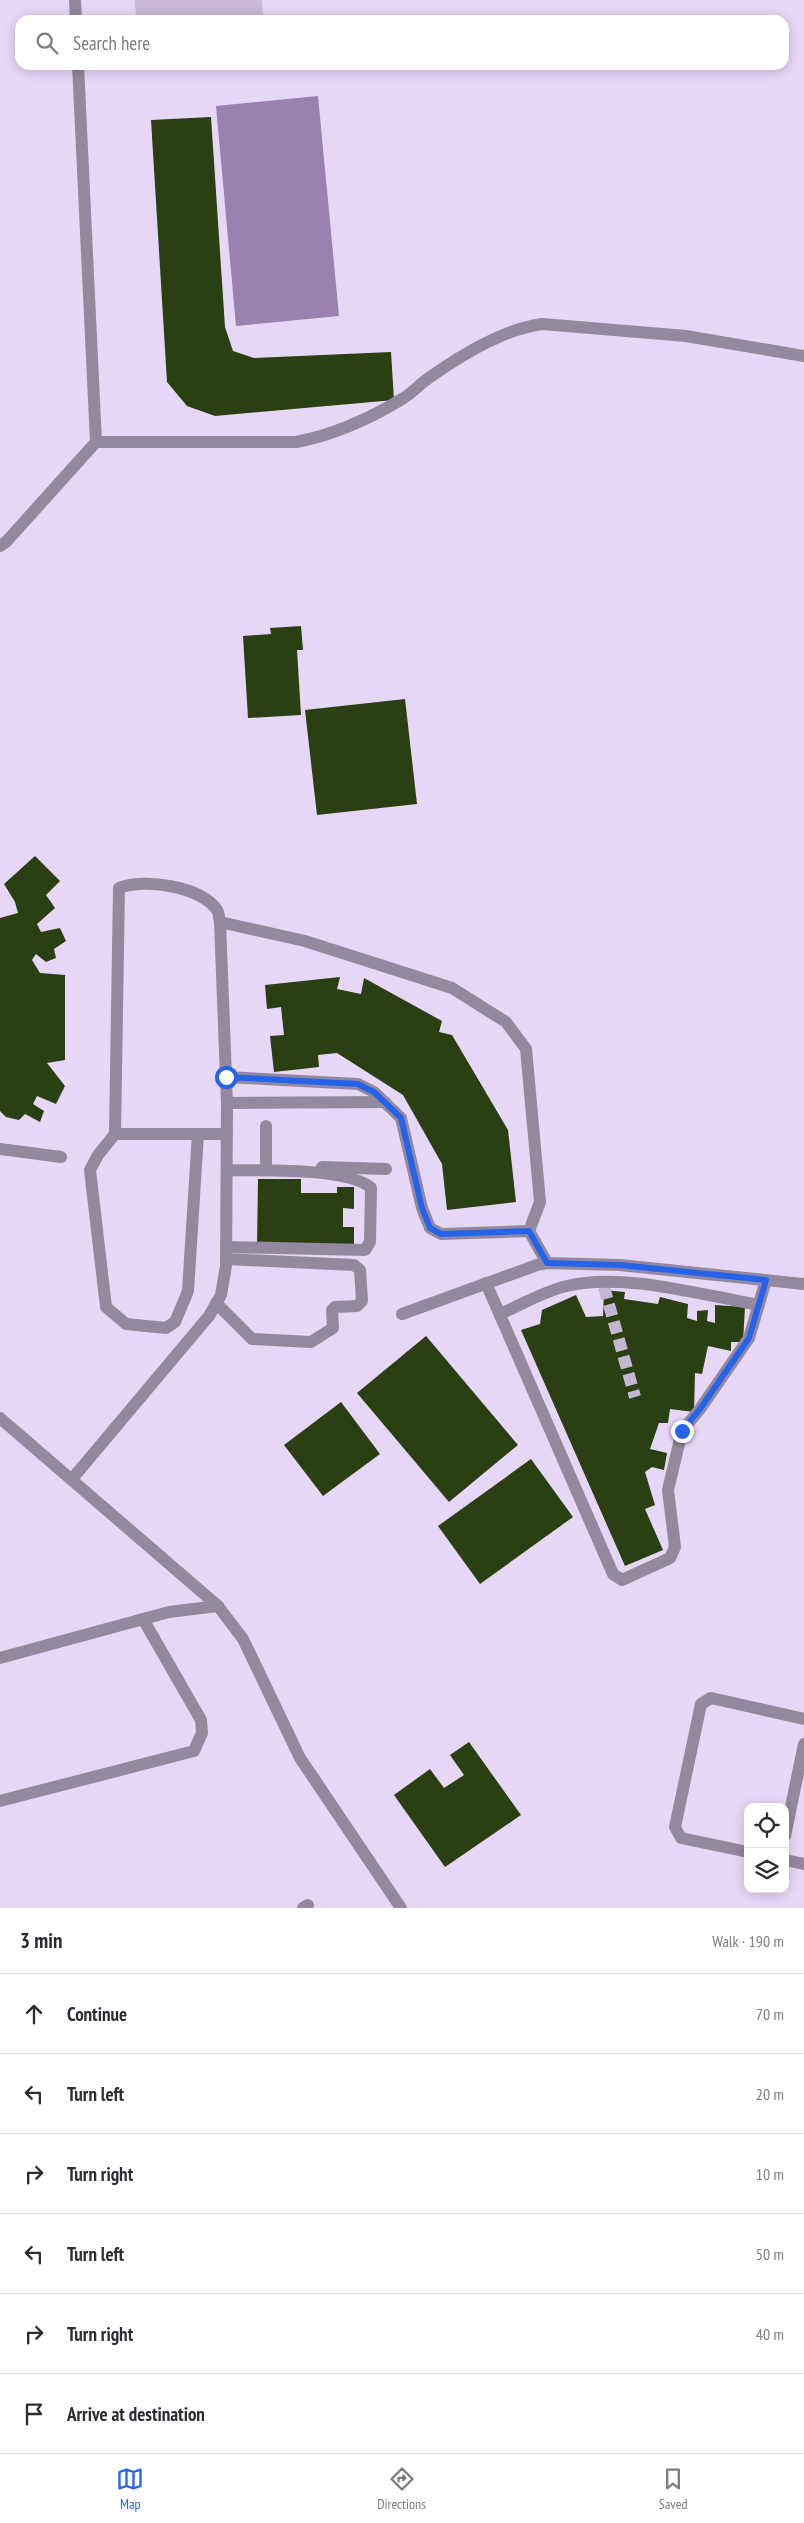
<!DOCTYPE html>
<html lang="en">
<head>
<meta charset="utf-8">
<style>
	:root { --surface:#fff; --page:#f7f7f7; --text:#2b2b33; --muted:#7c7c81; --line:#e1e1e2; --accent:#2563eb }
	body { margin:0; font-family:"PT Sans Narrow",sans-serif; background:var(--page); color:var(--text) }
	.controls { position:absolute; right:15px; bottom:15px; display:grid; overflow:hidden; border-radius:10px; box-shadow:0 2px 12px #0003 }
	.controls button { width:45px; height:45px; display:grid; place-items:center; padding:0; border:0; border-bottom:1px solid var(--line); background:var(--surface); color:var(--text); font:25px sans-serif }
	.stop { position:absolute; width:15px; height:15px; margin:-11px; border:4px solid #2563eb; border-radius:50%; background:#fff }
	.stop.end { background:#2563eb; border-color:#fff; box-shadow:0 1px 5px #0008 }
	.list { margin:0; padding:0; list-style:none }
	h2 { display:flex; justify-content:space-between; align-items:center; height:65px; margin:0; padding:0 20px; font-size:21px }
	h2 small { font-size:16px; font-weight:400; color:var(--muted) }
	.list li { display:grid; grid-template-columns:32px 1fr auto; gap:15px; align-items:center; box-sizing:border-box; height:80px; padding:0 20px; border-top:1px solid var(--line) }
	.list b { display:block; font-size:19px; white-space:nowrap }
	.list em { font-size:16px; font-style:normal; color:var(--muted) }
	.icon { flex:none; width:28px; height:28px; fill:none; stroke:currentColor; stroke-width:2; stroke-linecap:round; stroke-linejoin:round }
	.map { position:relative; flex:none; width:804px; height:1908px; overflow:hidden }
	.search { position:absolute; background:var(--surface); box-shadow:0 2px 12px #0003; left:15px; right:15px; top:15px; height:55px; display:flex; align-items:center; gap:12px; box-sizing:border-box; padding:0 18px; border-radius:15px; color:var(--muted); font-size:19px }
	.sheet { height:545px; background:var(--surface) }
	nav { display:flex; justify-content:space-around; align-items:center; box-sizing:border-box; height:70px; border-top:1px solid var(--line); background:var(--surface); font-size:14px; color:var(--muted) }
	nav a { display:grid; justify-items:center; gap:2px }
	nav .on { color:var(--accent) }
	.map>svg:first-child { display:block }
	.green { fill:#c9b8d9 }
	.water { fill:#9981b0 }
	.building { fill:#2a3f12 }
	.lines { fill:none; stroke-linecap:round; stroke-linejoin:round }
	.minor-tunnel { stroke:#c4b6d2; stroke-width:12; stroke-dasharray:12 6; stroke-linecap:butt }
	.minor { stroke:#93899e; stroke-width:12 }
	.route { stroke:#2563eb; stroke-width:6 }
</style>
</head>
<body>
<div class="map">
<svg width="804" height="1908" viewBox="0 0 804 1908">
	<rect width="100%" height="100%" fill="#e7d7f7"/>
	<polygon class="green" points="135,0 262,0 263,20 136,20"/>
	<polygon class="water" points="318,96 339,316 236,326 216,106"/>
	<g class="building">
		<polygon points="211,117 225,327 233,351 254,358 391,352 394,400 215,416 187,406 167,382 151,120"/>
		<polygon points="301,626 303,650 297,650 301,715 248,718 243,636 271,634 270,628"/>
		<polygon points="405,699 417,804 317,815 305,710"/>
		<polygon points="35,856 60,881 46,895 55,908 37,924 41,932 60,928 66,941 54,949 56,958 46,962 36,954 32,960 40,973 65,975 65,1060 47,1063 65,1086 56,1104 37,1096 33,1104 44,1111 40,1122 25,1114 19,1120 6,1117 0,1111 0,918 18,913 15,902 4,884"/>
		<polygon points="340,977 337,989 361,994 364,978 442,1021 439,1032 452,1035 508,1130 516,1202 447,1210 442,1164 403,1095 337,1053 318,1055 319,1067 274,1072 270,1036 284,1035 281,1007 267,1009 265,985"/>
		<polygon points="258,1179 301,1179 301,1193 337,1193 337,1187 354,1187 354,1209 343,1208 343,1227 354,1227 354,1247 257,1246"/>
		<polygon points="604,1290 625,1292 624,1299 658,1304 660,1297 688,1304 687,1318 697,1321 697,1311 708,1310 707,1321 715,1323 715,1305 745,1307 743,1342 731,1342 731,1351 708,1346 702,1374 695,1373 694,1412 670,1409 668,1423 659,1423 650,1449 667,1453 664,1470 652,1467 645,1472 655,1505 645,1509 663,1550 625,1566 521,1330 540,1324 542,1310 576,1295 586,1317 603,1316"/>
		<polygon points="426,1336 518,1445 449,1502 357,1393"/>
		<polygon points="341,1402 380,1454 323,1496 284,1445"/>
		<polygon points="531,1459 573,1517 480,1584 438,1526"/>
		<polygon points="469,1742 521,1815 445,1867 394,1795 430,1769 444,1788 464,1775 450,1755"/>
	</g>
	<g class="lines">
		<polyline class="minor-tunnel" points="604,1287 635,1397"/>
		<g class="minor">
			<polyline points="75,0 76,20"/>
			<path d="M96,442H296C334,435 369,419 402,399C411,394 418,386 426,380C458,357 504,329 542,324L686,336L804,356"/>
			<polyline points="0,546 6,542 96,442 78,65"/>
			<polyline points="220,922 305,941 452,988 506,1022 526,1049 540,1202 529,1231"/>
			<polyline points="226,1077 358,1084 374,1092 401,1118 422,1208 430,1228 441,1234 529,1231 547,1263"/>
			<polyline points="227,1103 385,1102"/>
			<polyline points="115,1134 227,1134"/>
			<polyline points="0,1149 61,1157"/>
			<polyline points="266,1164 266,1126"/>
			<polyline points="322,1167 386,1169"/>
			<path d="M226,1247L365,1250L370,1242L371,1188C348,1167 260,1171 227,1170"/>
			<polyline points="486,1283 613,1574 622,1580 670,1558 675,1547 668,1490 682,1431 700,1409 749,1338 766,1280"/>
			<polyline points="216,1303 252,1339 311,1342 333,1328 332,1310 335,1307 357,1306 362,1301 360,1270 354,1265 226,1259"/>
			<polyline points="402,1314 537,1265 547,1263 620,1265 804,1284"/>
			<path d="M500,1314C521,1305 544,1291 567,1286C623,1272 701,1295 759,1305"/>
			<polyline points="0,1418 218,1606 243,1639 300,1758 401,1908"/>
			<path d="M72,1479L209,1316L221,1295L226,1266L227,1103L220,922C219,918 219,913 217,910C201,886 143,878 119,888L115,1134L98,1155L90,1170L106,1307L126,1324L166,1328L175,1322L188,1291L198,1134"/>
			<polyline points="0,1658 169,1612 218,1606"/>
			<polyline points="0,1801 194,1751 202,1733 201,1720 143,1619"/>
			<polyline points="785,1836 804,1744"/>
			<polyline points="748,1852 681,1838 675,1827 701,1704 711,1698 804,1719"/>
			<polyline points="785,1860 804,1864"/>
			<polyline points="303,1908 308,1905"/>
		</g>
	</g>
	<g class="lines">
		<polyline class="route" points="226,1077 358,1084 374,1092 401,1118 422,1208 430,1228 441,1234 529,1231 547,1263 620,1265 766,1280 749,1338 700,1409 682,1431"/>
	</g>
</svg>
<div class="controls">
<button><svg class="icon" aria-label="locate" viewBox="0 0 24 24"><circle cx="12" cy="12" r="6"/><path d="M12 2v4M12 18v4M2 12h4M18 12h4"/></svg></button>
<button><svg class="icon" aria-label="layers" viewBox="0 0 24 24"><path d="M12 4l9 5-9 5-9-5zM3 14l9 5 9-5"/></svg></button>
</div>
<div class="stop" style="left:226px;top:1077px"></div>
<div class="stop end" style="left:682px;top:1431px"></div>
<div class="search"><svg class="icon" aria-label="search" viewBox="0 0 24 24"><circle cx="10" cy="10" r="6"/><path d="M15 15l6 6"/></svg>Search here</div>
</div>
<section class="sheet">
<h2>3 min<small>Walk · 190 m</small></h2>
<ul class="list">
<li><svg class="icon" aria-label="ahead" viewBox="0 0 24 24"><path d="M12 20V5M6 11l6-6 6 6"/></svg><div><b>Continue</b></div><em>70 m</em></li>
<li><svg class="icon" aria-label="left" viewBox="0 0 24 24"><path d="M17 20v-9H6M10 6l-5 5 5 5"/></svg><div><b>Turn left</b></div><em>20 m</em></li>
<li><svg class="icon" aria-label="right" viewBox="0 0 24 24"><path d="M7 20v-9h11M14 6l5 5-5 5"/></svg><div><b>Turn right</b></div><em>10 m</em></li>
<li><svg class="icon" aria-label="left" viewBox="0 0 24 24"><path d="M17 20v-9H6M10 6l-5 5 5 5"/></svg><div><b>Turn left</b></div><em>50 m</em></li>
<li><svg class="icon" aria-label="right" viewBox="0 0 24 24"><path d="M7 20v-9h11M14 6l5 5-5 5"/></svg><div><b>Turn right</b></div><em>40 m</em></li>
<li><svg class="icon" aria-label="arrive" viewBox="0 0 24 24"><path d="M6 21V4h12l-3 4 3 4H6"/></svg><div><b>Arrive at destination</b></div></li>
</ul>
</section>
<nav>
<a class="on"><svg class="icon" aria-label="map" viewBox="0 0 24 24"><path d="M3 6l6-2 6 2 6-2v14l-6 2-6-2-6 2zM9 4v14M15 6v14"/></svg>Map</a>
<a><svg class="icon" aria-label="directions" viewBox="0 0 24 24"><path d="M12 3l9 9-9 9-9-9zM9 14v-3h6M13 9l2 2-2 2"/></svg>Directions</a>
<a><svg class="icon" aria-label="saved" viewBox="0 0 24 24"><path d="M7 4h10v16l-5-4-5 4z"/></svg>Saved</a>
</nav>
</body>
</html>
